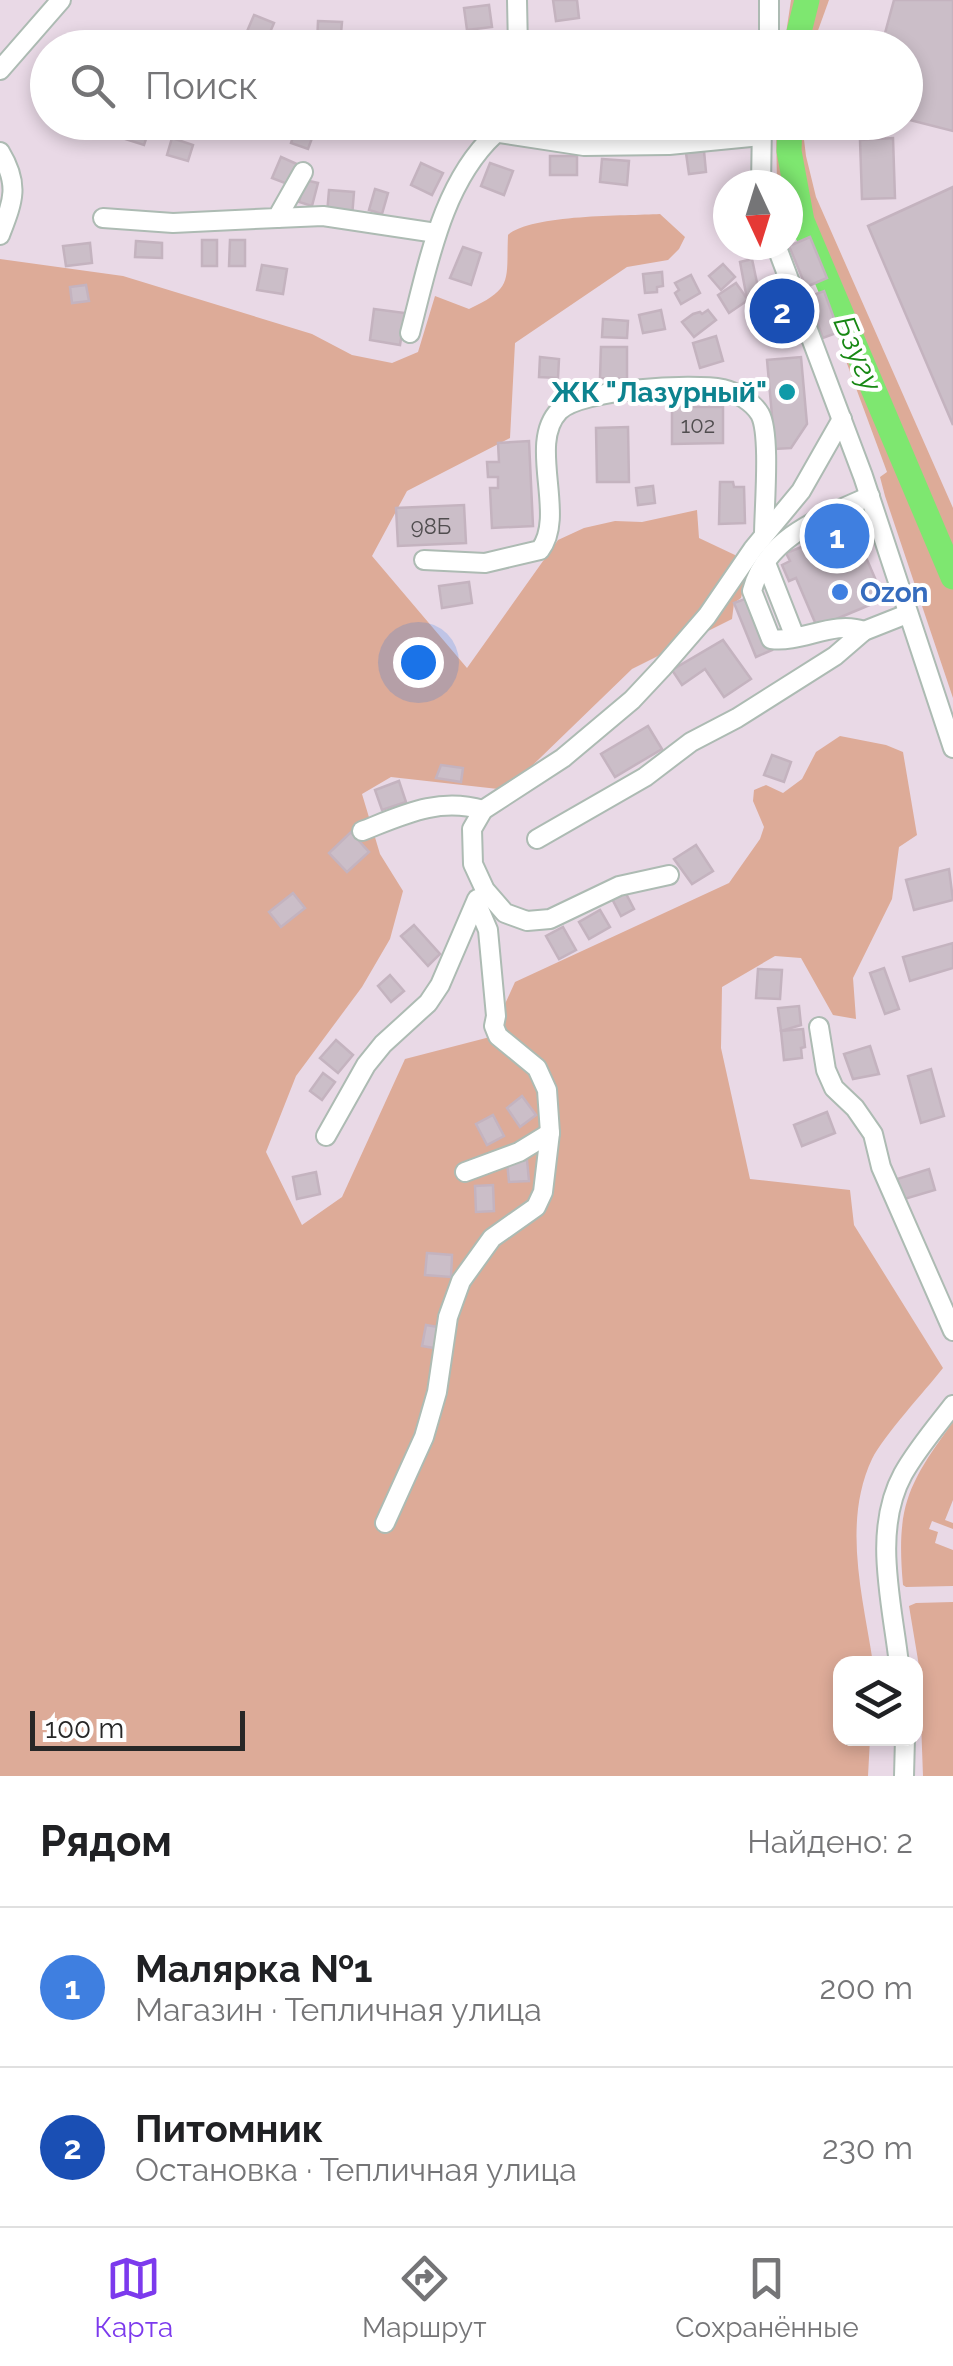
<!DOCTYPE html>
<html lang="ru">
<head>
<meta charset="utf-8">
<style>
	:root { --surface:#fff; --page:#f6f6f6; --text:#202124; --muted:#757577; --line:#e0e0e0; --accent:#7c3aed }
	body { margin:0; font-family:Raleway,sans-serif; background:var(--page); color:var(--text) }
	.controls { position:absolute; right:30px; bottom:30px; display:grid; overflow:hidden; border-radius:20px; box-shadow:0 5px 15px #0003 }
	.controls button { width:90px; height:90px; display:grid; place-items:center; padding:0; border:0; border-bottom:2px solid var(--line); background:var(--surface); color:var(--text); font:50px sans-serif }
	.compass { position:absolute; left:713px; top:170px; width:90px; height:90px; border-radius:50%; background:var(--surface); box-shadow:0 5px 15px #0003; rotate:176deg }
	.scale { position:absolute; left:30px; bottom:25px; width:215px; box-sizing:border-box; padding-left:10px; border:5px solid #272727; border-top:0; font-size:28px; line-height:35px; white-space:nowrap; color:#272727; -webkit-text-stroke:8px #fff; paint-order:stroke }
	.you { position:absolute; left:418px; top:662px; width:35px; height:35px; margin:-25px; border:8px solid #fff; border-radius:50%; background:#1a73e8; box-shadow:0 0 0 15px #1a73e833 }
	.badge { display:grid; place-items:center; width:65px; height:65px; border-radius:50%; background:var(--accent); color:#fff; font-size:32px; font-weight:700 }
	.pin { position:absolute; translate:-50% -50%; border:5px solid #fff; box-shadow:0 2px 10px #0006 }
	.list { margin:0; padding:0; list-style:none }
	h2 { display:flex; justify-content:space-between; align-items:center; height:130px; margin:0; padding:0 40px; font-size:42px }
	h2 small { font-size:32px; font-weight:400; color:var(--muted) }
	.list li { display:grid; grid-template-columns:65px 1fr auto; gap:30px; align-items:center; box-sizing:border-box; height:160px; padding:0 40px; border-top:2px solid var(--line) }
	.list b { display:block; font-size:38px; white-space:nowrap }
	.list p { margin:0; font-size:32px; white-space:nowrap; color:var(--muted) }
	.list em { font-size:32px; font-style:normal; color:var(--muted) }
	.icon { flex:none; width:55px; height:55px; fill:none; stroke:currentColor; stroke-width:2; stroke-linecap:round; stroke-linejoin:round }
	.map { position:relative; flex:none; width:953px; height:1776px; overflow:hidden }
	.search { position:absolute; background:var(--surface); box-shadow:0 5px 15px #0003; left:30px; right:30px; top:30px; height:110px; display:flex; align-items:center; gap:25px; box-sizing:border-box; padding:0 35px; border-radius:55px; color:var(--muted); font-size:38px }
	.sheet { height:450px; background:var(--surface) }
	nav { display:flex; justify-content:space-around; align-items:center; box-sizing:border-box; height:140px; border-top:2px solid var(--line); background:var(--surface); font-size:28px; color:var(--muted) }
	nav a { display:grid; justify-items:center; gap:5px }
	nav .on { color:var(--accent) }
	.map>svg:first-child { display:block }
	.green { fill:#ddab98 }
	.lines { fill:none; stroke-linecap:round; stroke-linejoin:round }
	.river { stroke:#7ee770; stroke-width:25 }
	.building { fill:#cbbec8; stroke:#c4b3bf; stroke-width:2.5 }
	.minor-casing { stroke:#adbbb3; stroke-width:22 }
	.minor { stroke:#fff; stroke-width:18 }
	.culture-dot { fill:#0f9aa8; stroke:#fff; stroke-width:4 }
	.shop-dot { fill:#3f7fe0; stroke:#fff; stroke-width:4 }
	.labels { text-anchor:middle; dominant-baseline:central; stroke-width:8; stroke-linejoin:round; paint-order:stroke }
	.number-label { font-size:22px; fill:#504d4f }
	.culture-label { font-size:28px; font-weight:bold; fill:#0d838f; stroke:#fff; text-anchor:end }
	.shop-label { font-size:28px; font-weight:bold; fill:#366cbe; stroke:#fff; text-anchor:start }
	.water-label { font-size:30px; font-style:italic; fill:#188814; stroke:#fff }
</style>
</head>
<body>
<div class="map">
<svg width="953" height="1776" viewBox="0 0 953 1776">
	<rect width="100%" height="100%" fill="#e9d9e6"/>
	<g class="green">
		<polygon points="791,0 829,0 812,47 784,47"/>
		<polygon points="776,123 802,123 806,156 816,197 953,508 953,698 885,496 880,477 887,472 839,342 831,287 800,227 788,214 788,185 777,185"/>
		<path d="M660,214L685,237L679,249L668,260L627,267L515,343L510,438L407,491L372,556L467,668L558,540L584,528L615,521L642,522L697,510L699,538L735,555L746,577L741,598L734,603L732,619L632,669L507,790L391,777L362,794L380,854L403,891L390,939L362,987L296,1076L266,1152L302,1225L342,1197L405,1059L490,1037L515,982L729,883L760,839L764,827L753,801L754,790L766,785L783,793L802,779L816,752L840,736L886,745L903,752L917,835L899,847L892,899L853,978L856,1019L833,1015L801,958L775,956L722,987L721,1048L750,1179L850,1190L854,1225L943,1368C925,1391 884,1435 872,1459C842,1523 863,1597 873,1663L840,1664V1738L870,1739L868,1776H0V259L123,276L312,334L352,355L392,363L418,352L435,296L469,309C514,288 506,281 508,235C531,214 626,216 660,214Z"/>
		<path d="M953,1422V1500L945,1520L953,1523V1529L932,1521L929,1529L938,1532L935,1543L953,1550V1586L906,1587L903,1585C896,1507 907,1485 953,1422Z"/>
		<polygon points="953,1602 953,1776 923,1776 919,1666 909,1606 916,1603"/>
	</g>
	<g class="lines">
		<g class="river">
			<polyline points="795,48 807,0"/>
			<polyline points="790,122 789,151 802,221 953,577"/>
		</g>
	</g>
	<g class="building">
		<polygon points="553,0 577,0 579,18 556,21"/>
		<polygon points="894,0 953,0 953,131 906,119 906,48 881,48"/>
		<polygon points="489,5 492,27 467,30 464,8"/>
		<polygon points="254,15 274,23 265,44 245,36"/>
		<polygon points="318,21 342,22 340,45 317,44"/>
		<polygon points="130,122 151,124 144,145 125,139"/>
		<polygon points="298,122 318,122 308,149 291,143"/>
		<polygon points="172,138 193,145 188,161 167,155"/>
		<polygon points="893,138 895,198 862,199 860,140"/>
		<polygon points="704,151 706,172 689,174 686,153"/>
		<rect x="550" y="156" width="27" height="19"/>
		<polygon points="281,157 299,165 290,185 272,178"/>
		<polygon points="602,159 629,161 627,185 600,182"/>
		<polygon points="421,163 443,173 432,195 411,185"/>
		<polygon points="490,163 513,171 504,195 481,186"/>
		<polygon points="305,180 318,183 312,206 299,202"/>
		<polygon points="953,187 953,425 868,226"/>
		<polygon points="375,189 388,193 382,214 369,210"/>
		<polygon points="329,190 354,192 352,217 327,214"/>
		<polygon points="810,237 827,278 806,287 789,246"/>
		<rect x="202" y="240" width="15" height="26"/>
		<polygon points="230,240 245,240 245,266 229,266"/>
		<polygon points="136,241 162,243 162,258 135,257"/>
		<polygon points="90,243 92,263 66,266 63,246"/>
		<polygon points="463,247 481,253 471,285 450,278"/>
		<polygon points="752,259 760,297 747,299 740,262"/>
		<polygon points="723,264 735,277 721,290 709,276"/>
		<polygon points="262,265 287,269 283,294 257,290"/>
		<polygon points="662,272 663,286 657,287 657,292 645,293 643,274"/>
		<polygon points="691,275 700,293 681,304 675,293 679,290 675,283"/>
		<polygon points="736,283 748,300 729,313 718,295"/>
		<polygon points="86,285 89,301 72,303 70,287"/>
		<polygon points="824,291 839,332 823,338 808,297"/>
		<polygon points="374,309 405,313 400,345 370,340"/>
		<polygon points="661,310 665,329 643,333 639,315"/>
		<polygon points="708,310 716,320 694,337 682,322 693,314 700,312 702,314"/>
		<polygon points="603,319 628,321 627,338 602,337"/>
		<polygon points="716,336 723,361 700,368 693,343"/>
		<polygon points="601,347 627,347 627,379 600,378"/>
		<polygon points="540,357 559,359 558,378 539,377"/>
		<polygon points="801,357 807,424 791,448 775,449 767,360"/>
		<polygon points="672,407 723,407 723,443 672,444"/>
		<polygon points="628,427 629,482 597,482 596,428"/>
		<polygon points="529,441 533,526 492,528 490,488 498,488 498,477 488,477 487,462 499,462 498,443"/>
		<polygon points="720,482 733,482 734,487 744,487 745,523 719,524"/>
		<polygon points="653,486 655,503 638,505 636,488"/>
		<polygon points="464,505 466,543 398,546 396,508"/>
		<polygon points="852,525 884,599 817,627 796,578 789,581 782,565 790,561 786,553 812,543 808,535 820,530 823,538"/>
		<polygon points="469,582 472,603 442,608 439,586"/>
		<polygon points="750,597 772,650 756,657 734,603"/>
		<polygon points="723,640 751,679 724,697 705,669 682,685 672,670"/>
		<polygon points="648,726 662,749 615,777 601,754"/>
		<polygon points="772,755 791,762 784,782 764,775"/>
		<polygon points="441,765 463,768 461,782 436,778"/>
		<polygon points="399,781 406,802 382,810 375,790"/>
		<polygon points="351,832 369,852 347,872 329,853"/>
		<polygon points="696,845 713,871 692,884 674,859"/>
		<polygon points="949,869 953,900 914,910 906,880"/>
		<polygon points="622,886 634,909 621,916 609,893"/>
		<polygon points="293,893 305,908 281,927 269,912"/>
		<polygon points="600,910 610,927 589,939 579,922"/>
		<polygon points="414,925 440,954 428,966 401,936"/>
		<polygon points="563,927 576,950 559,959 546,936"/>
		<polygon points="953,943 953,968 910,981 903,957"/>
		<polygon points="884,968 899,1009 885,1014 870,973"/>
		<polygon points="758,969 782,970 780,999 756,998"/>
		<polygon points="390,975 404,991 391,1002 378,986"/>
		<polygon points="799,1006 801,1025 781,1031 778,1008"/>
		<polygon points="803,1029 805,1047 801,1048 802,1058 784,1060 781,1031"/>
		<polygon points="336,1040 353,1055 338,1073 320,1058"/>
		<polygon points="870,1046 879,1074 853,1079 844,1054"/>
		<polygon points="931,1069 944,1116 921,1123 908,1076"/>
		<polygon points="323,1073 335,1082 322,1100 310,1091"/>
		<polygon points="522,1096 536,1115 520,1127 507,1108"/>
		<polygon points="827,1112 835,1133 802,1146 794,1125"/>
		<polygon points="493,1115 504,1136 487,1145 476,1124"/>
		<polygon points="527,1160 529,1181 509,1182 507,1162"/>
		<polygon points="929,1169 935,1190 901,1200 894,1180"/>
		<polygon points="316,1172 320,1194 297,1199 293,1177"/>
		<polygon points="493,1185 494,1211 476,1212 475,1186"/>
		<polygon points="427,1253 452,1255 451,1277 425,1275"/>
		<polygon points="426,1325 438,1327 434,1348 422,1346"/>
	</g>
	<g class="lines">
		<defs>
			<g id="minor">
				<polyline points="517,0 518,48"/>
				<polyline points="769,0 769,48"/>
				<polyline points="0,70 61,0"/>
				<polyline points="427,122 584,146 669,145 761,136"/>
				<path d="M0,152C20,185 13,201 0,235"/>
				<polyline points="761,185 762,122"/>
				<polyline points="103,218 173,223 277,218 303,172"/>
				<polyline points="277,218 323,216 436,233"/>
				<polyline points="776,245 863,476 953,748"/>
				<path d="M410,333C428,265 442,183 495,134"/>
				<path d="M424,560L485,563L540,550C567,515 527,444 559,411C581,389 692,383 723,389C736,392 753,402 760,414C771,434 764,509 764,535"/>
				<polyline points="766,563 795,637"/>
				<path d="M864,631C833,620 802,643 771,639L752,591C766,536 824,517 870,496"/>
				<path d="M362,831C403,815 438,797 483,810"/>
				<polyline points="537,839 645,777 691,742 737,718 835,656 864,631 907,614"/>
				<polyline points="669,875 619,886 550,919 527,921 505,913 485,890 473,864 472,829 483,810 563,758 632,700 662,668 707,616 753,549 801,491 842,419"/>
				<polyline points="819,1027 826,1070 834,1088 855,1108 873,1134 881,1167 953,1331"/>
				<polyline points="326,1136 366,1065 383,1044 428,1003 440,985 477,899"/>
				<polyline points="465,1172 519,1152 550,1133"/>
				<polyline points="385,1523 424,1437 437,1392 448,1317 461,1281 492,1238 536,1207 543,1192 550,1133 547,1090 537,1068 498,1036 494,1026 496,1016 488,930 477,904"/>
				<path d="M899,1664C892,1602 872,1531 903,1474C917,1449 936,1427 953,1405"/>
				<polyline points="904,1776 905,1738"/>
			</g>
		</defs>
		<use href="#minor" class="minor-casing"/>
		<use href="#minor" class="minor"/>
	</g>
	<circle class="culture-dot" cx="787" cy="392" r="10"/>
	<circle class="shop-dot" cx="840" cy="592" r="10"/>
	<g class="labels">
		<g class="number-label">
			<text x="698" y="425">102</text>
			<text x="431" y="526">98Б</text>
		</g>
		<g class="culture-label">
			<text x="767" y="392">ЖК "Лазурный"</text>
		</g>
		<g class="shop-label">
			<text x="860" y="592">Ozon</text>
		</g>
		<g class="water-label">
			<text transform="translate(858 353) rotate(67)">Бзугу</text>
		</g>
	</g>
</svg>
<div class="controls">
<button><svg class="icon" aria-label="layers" viewBox="0 0 24 24"><path d="M12 4l9 5-9 5-9-5zM3 14l9 5 9-5"/></svg></button>
</div>
<svg class="compass" viewBox="-18 -18 36 36"><path d="M0-13l5 13h-10z" fill="#e53935"/><path d="M0 13l5-13h-10z" fill="#757577"/></svg>
<div class="scale">100 m</div>
<div class="you"></div>
<div class="pin badge" style="left:837px;top:536px;background:#3f7fe0">1</div>
<div class="pin badge" style="left:782px;top:311px;background:#1a4fb4">2</div>
<div class="search"><svg class="icon" aria-label="search" viewBox="0 0 24 24"><circle cx="10" cy="10" r="6"/><path d="M15 15l6 6"/></svg>Поиск</div>
</div>
<section class="sheet">
<h2>Рядом<small>Найдено: 2</small></h2>
<ul class="list">
<li><span class="badge" style="background:#3f7fe0">1</span><div><b>Малярка №1</b><p>Магазин · Тепличная улица</p></div><em>200 m</em></li>
<li><span class="badge" style="background:#1a4fb4">2</span><div><b>Питомник</b><p>Остановка · Тепличная улица</p></div><em>230 m</em></li>
</ul>
</section>
<nav>
<a class="on"><svg class="icon" aria-label="map" viewBox="0 0 24 24"><path d="M3 6l6-2 6 2 6-2v14l-6 2-6-2-6 2zM9 4v14M15 6v14"/></svg>Карта</a>
<a><svg class="icon" aria-label="directions" viewBox="0 0 24 24"><path d="M12 3l9 9-9 9-9-9zM9 14v-3h6M13 9l2 2-2 2"/></svg>Маршрут</a>
<a><svg class="icon" aria-label="saved" viewBox="0 0 24 24"><path d="M7 4h10v16l-5-4-5 4z"/></svg>Сохранённые</a>
</nav>
</body>
</html>
